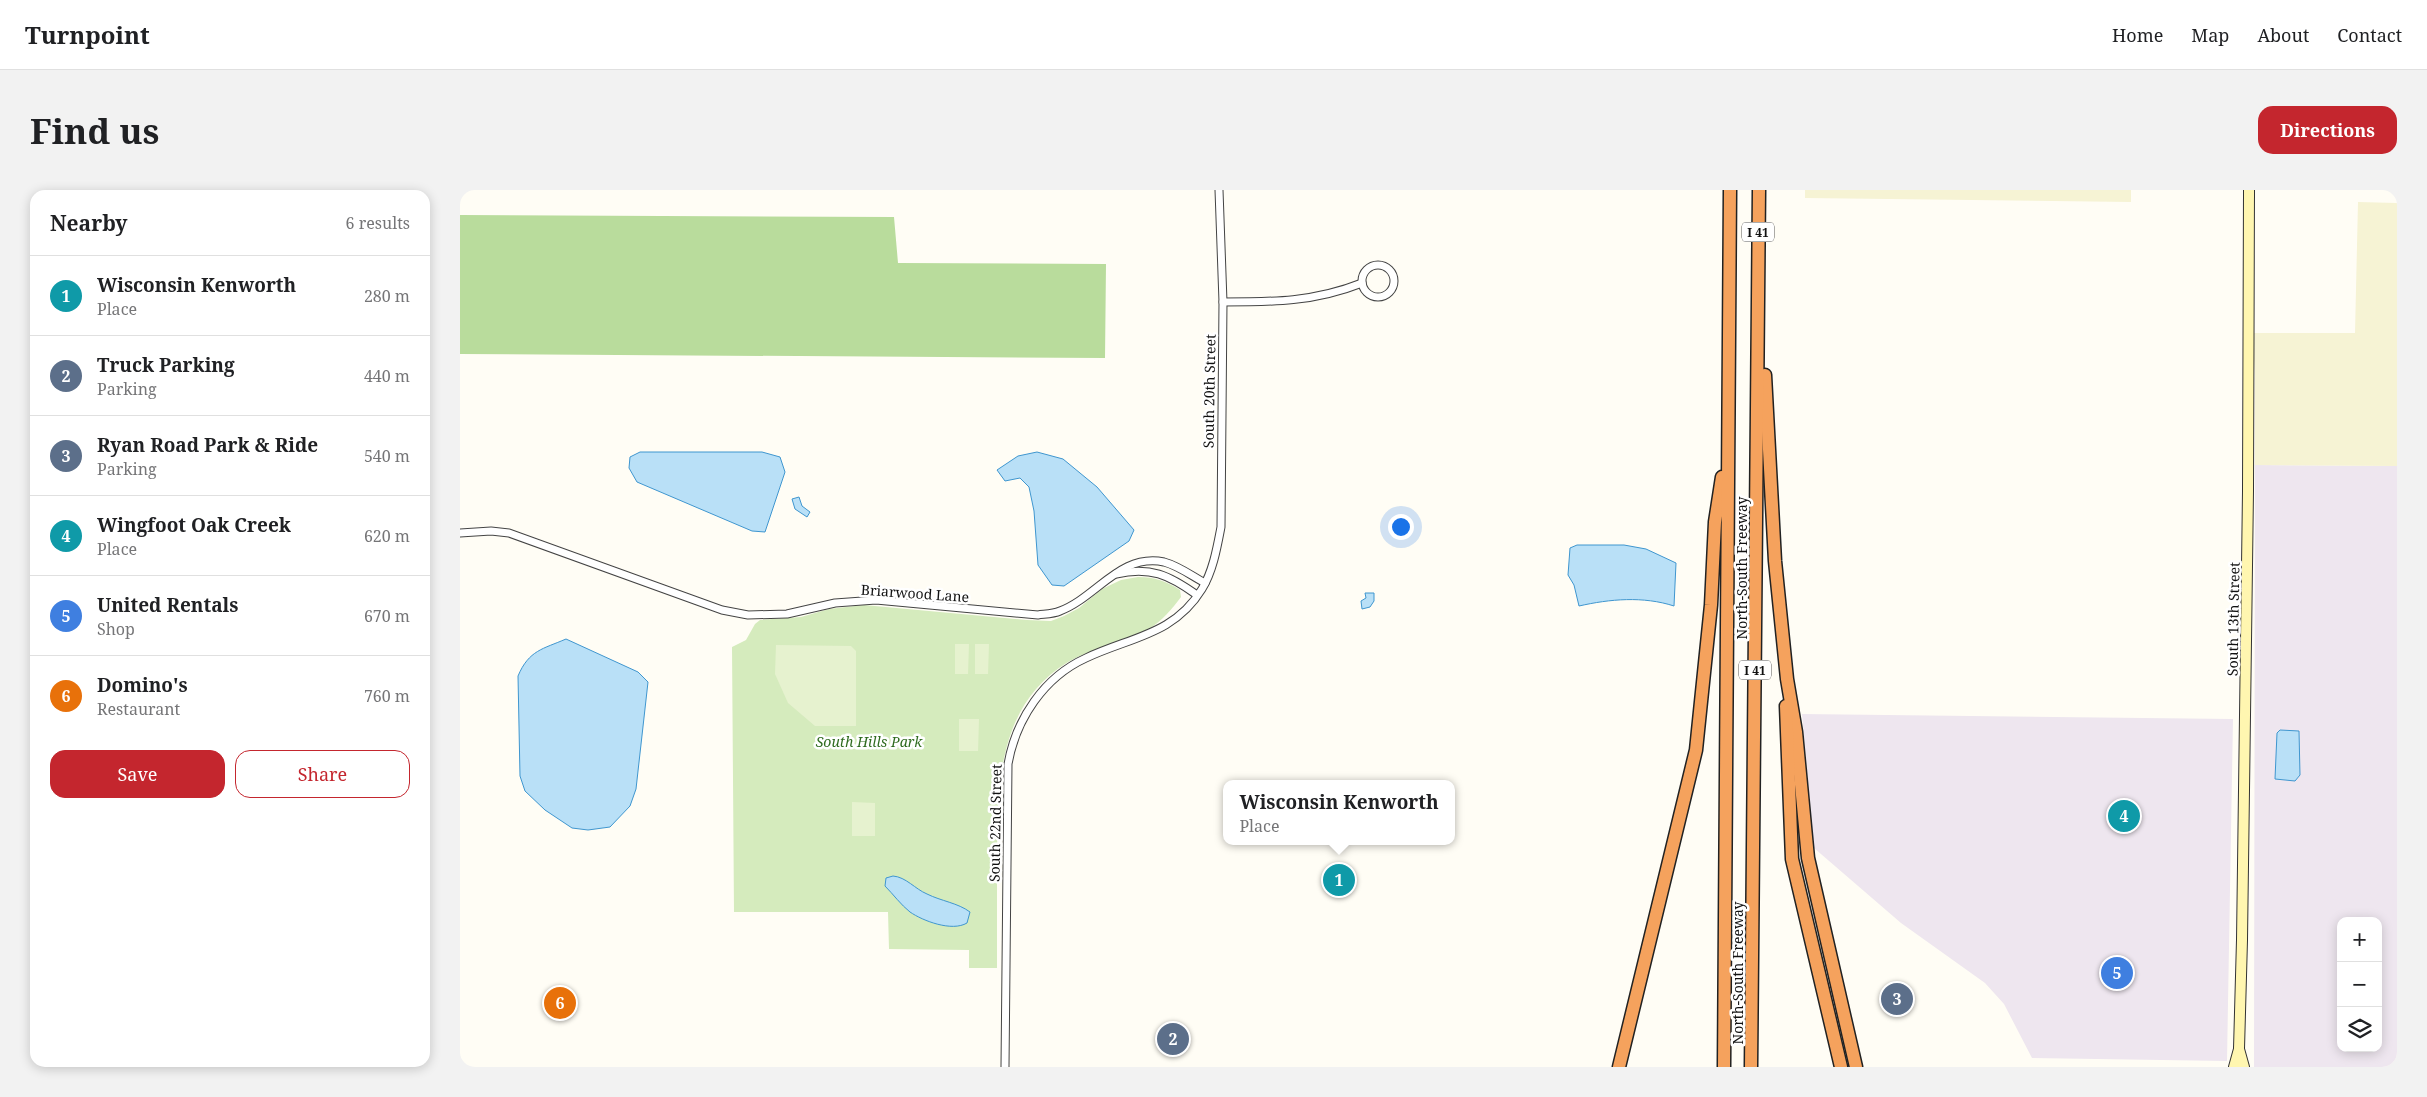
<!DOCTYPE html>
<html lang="en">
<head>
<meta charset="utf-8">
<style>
	:root { --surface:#fff; --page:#f2f2f2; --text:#202124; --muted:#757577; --line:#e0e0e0; --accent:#c4262e }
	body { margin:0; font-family:"Noto Serif",serif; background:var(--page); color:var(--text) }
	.controls { position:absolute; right:15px; bottom:15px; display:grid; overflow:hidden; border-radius:10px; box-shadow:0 2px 12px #0003 }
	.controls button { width:45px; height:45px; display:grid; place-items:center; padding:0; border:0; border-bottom:1px solid var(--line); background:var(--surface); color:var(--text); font:25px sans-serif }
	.you { position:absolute; left:940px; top:336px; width:18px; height:18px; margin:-12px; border:4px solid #fff; border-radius:50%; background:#1a73e8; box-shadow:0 0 0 8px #1a73e833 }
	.badge { display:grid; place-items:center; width:32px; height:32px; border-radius:50%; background:var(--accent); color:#fff; font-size:16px; font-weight:700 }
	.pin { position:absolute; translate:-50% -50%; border:2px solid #fff; box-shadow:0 1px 5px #0006 }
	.popup { position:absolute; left:763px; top:590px; width:232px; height:65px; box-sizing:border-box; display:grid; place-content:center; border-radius:10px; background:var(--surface); filter:drop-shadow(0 1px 4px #0005); font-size:16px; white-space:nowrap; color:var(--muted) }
	.popup b { font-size:19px; color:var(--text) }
	.popup::after { content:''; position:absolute; left:50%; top:100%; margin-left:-10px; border:10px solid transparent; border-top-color:var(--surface) }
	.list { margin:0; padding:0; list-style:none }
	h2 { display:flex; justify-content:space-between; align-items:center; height:65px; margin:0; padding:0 20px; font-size:21px }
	h2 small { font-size:16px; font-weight:400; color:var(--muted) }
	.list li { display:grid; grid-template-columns:32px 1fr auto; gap:15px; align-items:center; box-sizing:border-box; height:80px; padding:0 20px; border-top:1px solid var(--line) }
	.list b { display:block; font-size:19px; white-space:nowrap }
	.list p { margin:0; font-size:16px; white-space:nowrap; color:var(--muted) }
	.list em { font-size:16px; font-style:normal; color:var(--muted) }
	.actions { display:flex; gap:10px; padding:15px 20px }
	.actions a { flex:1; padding:11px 0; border:1px solid var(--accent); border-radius:15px; text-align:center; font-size:18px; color:var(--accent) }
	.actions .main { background:var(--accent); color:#fff }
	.icon { flex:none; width:28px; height:28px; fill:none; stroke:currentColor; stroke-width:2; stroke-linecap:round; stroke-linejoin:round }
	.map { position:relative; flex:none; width:1937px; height:877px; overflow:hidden; border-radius:15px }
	header { display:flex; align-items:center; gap:30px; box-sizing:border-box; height:70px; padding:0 25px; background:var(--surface); border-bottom:1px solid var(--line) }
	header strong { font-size:24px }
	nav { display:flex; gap:28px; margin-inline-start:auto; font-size:18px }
	.intro { display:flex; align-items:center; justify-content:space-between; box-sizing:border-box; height:120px; padding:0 30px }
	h1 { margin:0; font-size:35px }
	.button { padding:12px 22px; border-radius:15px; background:var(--accent); color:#fff; font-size:18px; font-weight:700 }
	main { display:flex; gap:30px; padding:0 30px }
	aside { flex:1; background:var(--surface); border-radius:15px; box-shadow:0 2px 12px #0003 }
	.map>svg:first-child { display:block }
	.industrial { fill:#eee6ef; fill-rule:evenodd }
	.farmland { fill:#f6f3d4 }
	.green { fill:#d5ebbd }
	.forest { fill:#b9dc9c }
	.pitch { fill:#e6f2cf }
	.water { fill:#b9e0f7; stroke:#3f96cf }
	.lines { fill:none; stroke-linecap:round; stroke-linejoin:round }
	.street-casing { stroke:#444; stroke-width:9 }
	.secondary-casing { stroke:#333; stroke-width:12 }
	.highway-casing { stroke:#222; stroke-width:15 }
	.street { stroke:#fff; stroke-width:7 }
	.secondary { stroke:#fff6b0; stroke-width:10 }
	.highway { stroke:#f5a25d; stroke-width:12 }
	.labels { text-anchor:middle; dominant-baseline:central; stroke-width:5; stroke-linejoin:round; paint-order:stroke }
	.shield { fill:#fff; stroke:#585858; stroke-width:1 }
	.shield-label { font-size:12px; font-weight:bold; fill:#111 }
	.street-label { font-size:14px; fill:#111; stroke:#fff }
	.park-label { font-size:14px; font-style:italic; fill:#2f6b1f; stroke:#fff }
</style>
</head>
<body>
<header>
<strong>Turnpoint</strong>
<nav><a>Home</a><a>Map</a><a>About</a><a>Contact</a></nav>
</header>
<div class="intro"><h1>Find us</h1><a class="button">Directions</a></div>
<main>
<aside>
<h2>Nearby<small>6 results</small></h2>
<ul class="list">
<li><span class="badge" style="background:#0f9aa8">1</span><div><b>Wisconsin Kenworth</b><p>Place</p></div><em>280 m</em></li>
<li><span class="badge" style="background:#5c6f8a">2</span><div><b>Truck Parking</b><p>Parking</p></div><em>440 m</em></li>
<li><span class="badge" style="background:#5c6f8a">3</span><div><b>Ryan Road Park &amp; Ride</b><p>Parking</p></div><em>540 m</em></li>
<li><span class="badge" style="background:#0f9aa8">4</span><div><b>Wingfoot Oak Creek</b><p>Place</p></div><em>620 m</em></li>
<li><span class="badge" style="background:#3f7fe0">5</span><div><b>United Rentals</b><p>Shop</p></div><em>670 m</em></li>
<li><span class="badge" style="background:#e8710a">6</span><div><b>Domino's</b><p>Restaurant</p></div><em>760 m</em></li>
</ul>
<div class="actions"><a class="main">Save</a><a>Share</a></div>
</aside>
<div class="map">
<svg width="1937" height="877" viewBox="0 0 1937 877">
	<rect width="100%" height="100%" fill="#fffdf5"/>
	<g class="industrial">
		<path d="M1795,275L1937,276V877H1794ZM1881,731H1918V858H1881Z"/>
		<polygon points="1342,524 1773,529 1767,871 1572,868 1544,814 1525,793 1441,733 1354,658"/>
	</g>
	<g class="farmland">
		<polygon points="1345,0 1671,0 1671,12 1345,8"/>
		<polygon points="1898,12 1937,13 1937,276 1795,275 1795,183 1792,143 1895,143"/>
	</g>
	<path class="green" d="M678,387C695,387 706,391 720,400L721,407C712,419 702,431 689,439C664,454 633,457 608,472C537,516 538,594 537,668C537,705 537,742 537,778H509V760L429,759L428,722H274L272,457L286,450L295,434L300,430L341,427L369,419L404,415L567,430L591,431L604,426L619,418L642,399L661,390Z"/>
	<polygon class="forest" points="0,25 434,27 438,73 646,74 645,168 0,164"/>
	<g class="pitch">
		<polygon points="495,454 509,454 508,484 495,484"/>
		<polygon points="515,454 529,454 528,484 515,484"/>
		<polygon points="316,455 391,456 396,461 396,536 355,536 328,513 315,484"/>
		<polygon points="499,529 519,529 518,561 499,561"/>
		<polygon points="392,612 415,613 415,646 392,646"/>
	</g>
	<g class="water">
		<polygon points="180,262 302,262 320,267 325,282 305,342 292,341 177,292 169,278 170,267"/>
		<polygon points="577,262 603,269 637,297 674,340 669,351 604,396 592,395 578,375 574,321 569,297 560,288 545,291 537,280 558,266"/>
		<polygon points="339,307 342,316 350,322 347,327 335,319 332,309"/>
		<path d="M1117,355H1164L1186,359L1216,373L1214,416C1183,406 1150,409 1119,416L1114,395L1108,385L1110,358Z"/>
		<polygon points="905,403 914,403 914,411 910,417 902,419 901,411 906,408"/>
		<path d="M106,449L178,482L188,492L176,599L170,616L150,637L128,640L112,638L85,620L65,601L60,586L58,486C69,460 83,459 106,449Z"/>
		<polygon points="1820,540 1839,541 1840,585 1835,591 1815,589 1817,543"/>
		<path d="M433,686C446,687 455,699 467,704C481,711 498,713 510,722L507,733C492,742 463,731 450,722C441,715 433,704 425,696L426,688Z"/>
	</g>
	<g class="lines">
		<defs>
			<g id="street">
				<circle cx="918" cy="91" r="16"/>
				<path d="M763,112C813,112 854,112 902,93"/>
				<path d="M0,343L31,341L49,343L262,420L288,425L327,424L375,413L416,410L578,425C585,424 593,424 600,421C637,407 660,363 704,372C719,376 732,386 745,393"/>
				<path d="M656,384C690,376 709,385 737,405"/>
				<path d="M545,877L548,574C556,529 584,487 626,468C670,447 714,445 742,399C753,381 757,358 761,337L763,112L759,0"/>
			</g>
			<g id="secondary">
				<polyline points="1779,859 1784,877"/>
				<polyline points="1774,877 1779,859 1782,750 1788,301 1789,0"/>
			</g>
			<g id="highway">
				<polyline points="1305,185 1315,371 1327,489 1336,542 1348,668 1396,877"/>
				<polyline points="1326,516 1332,669 1381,877"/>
				<polyline points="1159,877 1236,560 1251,415 1255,332 1262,287"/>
				<polyline points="1264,877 1270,0"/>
				<polyline points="1291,877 1299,0"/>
			</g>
		</defs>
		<use href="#street" class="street-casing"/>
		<use href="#secondary" class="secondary-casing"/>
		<use href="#highway" class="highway-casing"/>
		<use href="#street" class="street"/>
		<use href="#secondary" class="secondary"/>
		<use href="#highway" class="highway"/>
	</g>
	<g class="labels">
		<g class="shield">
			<rect x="1282" y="32.5" width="32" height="19" rx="4"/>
			<rect x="1279" y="470.5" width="32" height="19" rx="4"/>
		</g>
		<g class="shield-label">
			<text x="1298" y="42">I 41</text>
			<text x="1295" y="480">I 41</text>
		</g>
		<g class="street-label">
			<text transform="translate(749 201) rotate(-89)">South 20th Street</text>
			<text transform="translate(1281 378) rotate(-90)">North-South Freeway</text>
			<text transform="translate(455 403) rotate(4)">Briarwood Lane</text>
			<text transform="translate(1773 429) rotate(-89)">South 13th Street</text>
			<text transform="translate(535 633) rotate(-89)">South 22nd Street</text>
			<text transform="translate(1277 783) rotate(-90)">North-South Freeway</text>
		</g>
		<g class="park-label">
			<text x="409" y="551">South Hills Park</text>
		</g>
	</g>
</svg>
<div class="controls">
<button>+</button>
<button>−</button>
<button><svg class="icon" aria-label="layers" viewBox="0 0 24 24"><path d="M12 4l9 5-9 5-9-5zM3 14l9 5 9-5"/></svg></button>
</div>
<div class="you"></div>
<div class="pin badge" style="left:879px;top:690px;background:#0f9aa8">1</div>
<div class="popup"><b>Wisconsin Kenworth</b>Place</div>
<div class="pin badge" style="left:713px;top:849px;background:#5c6f8a">2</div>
<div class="pin badge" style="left:1437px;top:809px;background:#5c6f8a">3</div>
<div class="pin badge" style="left:1664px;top:626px;background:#0f9aa8">4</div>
<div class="pin badge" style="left:1657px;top:783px;background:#3f7fe0">5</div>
<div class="pin badge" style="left:100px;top:813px;background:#e8710a">6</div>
</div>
</main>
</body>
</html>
